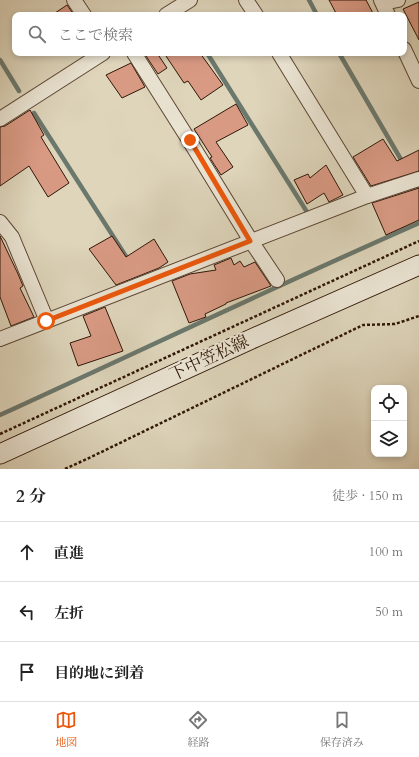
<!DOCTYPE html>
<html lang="ja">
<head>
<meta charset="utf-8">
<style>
	:root { --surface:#fff; --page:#f6f6f6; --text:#222; --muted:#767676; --line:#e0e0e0; --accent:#ea580c }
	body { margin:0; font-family:Cardo,"Noto Serif JP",serif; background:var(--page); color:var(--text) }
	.controls { position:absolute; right:12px; bottom:12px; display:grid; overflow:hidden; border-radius:8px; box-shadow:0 2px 6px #0003 }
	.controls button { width:36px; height:36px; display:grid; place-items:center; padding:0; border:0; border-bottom:1px solid var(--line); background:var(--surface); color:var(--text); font:20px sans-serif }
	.stop { position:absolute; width:12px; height:12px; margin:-9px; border:3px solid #ea580c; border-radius:50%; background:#fff }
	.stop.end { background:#ea580c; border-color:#fff; box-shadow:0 1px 4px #0008 }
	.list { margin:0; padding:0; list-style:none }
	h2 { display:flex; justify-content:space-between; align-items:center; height:52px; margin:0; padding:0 16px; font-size:17px }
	h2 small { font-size:13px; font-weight:400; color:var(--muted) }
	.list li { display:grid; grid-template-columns:26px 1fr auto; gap:12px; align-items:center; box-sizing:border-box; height:60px; padding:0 16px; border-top:1px solid var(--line) }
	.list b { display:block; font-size:15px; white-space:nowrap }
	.list em { font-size:13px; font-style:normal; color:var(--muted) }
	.icon { flex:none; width:22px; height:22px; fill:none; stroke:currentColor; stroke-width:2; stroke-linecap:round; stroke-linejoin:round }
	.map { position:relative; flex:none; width:419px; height:469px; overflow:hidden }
	.search { position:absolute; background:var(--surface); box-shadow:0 2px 6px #0003; left:12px; right:12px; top:12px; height:44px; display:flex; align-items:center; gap:10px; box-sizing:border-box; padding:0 14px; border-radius:8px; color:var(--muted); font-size:15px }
	.sheet { height:232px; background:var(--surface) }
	nav { display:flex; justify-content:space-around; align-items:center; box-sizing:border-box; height:56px; border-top:1px solid var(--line); background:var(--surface); font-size:11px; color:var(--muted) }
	nav a { display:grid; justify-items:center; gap:2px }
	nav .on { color:var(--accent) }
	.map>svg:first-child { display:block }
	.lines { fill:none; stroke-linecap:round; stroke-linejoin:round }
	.stream { stroke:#6b786d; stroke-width:4.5 }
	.building { fill:#d99a84; stroke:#301707 }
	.street-casing { stroke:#5c4634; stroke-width:16 }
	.secondary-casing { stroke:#301707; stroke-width:21 }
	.path { stroke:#301707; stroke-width:2.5; stroke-dasharray:3 2; stroke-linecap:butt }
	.street { stroke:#eae4d3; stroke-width:14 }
	.secondary { stroke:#eae4d3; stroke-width:19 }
	.route { stroke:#ea580c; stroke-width:5 }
	.labels { text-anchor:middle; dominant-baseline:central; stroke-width:4; stroke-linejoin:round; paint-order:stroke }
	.street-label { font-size:17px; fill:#301707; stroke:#eae4d3 }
</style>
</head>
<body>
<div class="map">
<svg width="419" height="469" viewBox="0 0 419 469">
	<rect width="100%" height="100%" fill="#ded5bb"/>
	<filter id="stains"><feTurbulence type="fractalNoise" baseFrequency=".005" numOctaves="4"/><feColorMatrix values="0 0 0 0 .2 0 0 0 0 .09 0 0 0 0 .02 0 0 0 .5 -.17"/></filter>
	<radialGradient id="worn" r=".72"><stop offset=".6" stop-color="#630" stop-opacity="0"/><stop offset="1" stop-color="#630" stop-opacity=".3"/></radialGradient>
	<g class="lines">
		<g class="stream">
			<polyline points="309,0 317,15"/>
			<polyline points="207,53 307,212"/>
			<polyline points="339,53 403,163"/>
			<polyline points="0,60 19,91"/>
			<polyline points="34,113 129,261"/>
			<path d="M0,415C140,351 278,285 419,223"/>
		</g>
	</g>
	<g class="building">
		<polygon points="329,0 366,0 374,15 337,15"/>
		<polygon points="419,2 419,40 403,9"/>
		<polygon points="67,5 74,15 52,15"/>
		<polygon points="144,53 157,53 167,68 158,74"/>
		<polygon points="164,53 200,53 223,85 201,100 188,81 184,83"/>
		<polygon points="131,63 145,87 122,98 106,75"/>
		<polygon points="236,104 248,125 216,142 233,167 221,175 210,158 212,157 194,129"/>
		<polygon points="30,110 44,135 41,137 69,183 48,197 29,166 0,186 0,127 5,126"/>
		<polygon points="383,139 397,161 419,150 419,171 371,186 353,157"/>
		<polygon points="326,165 343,195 329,202 324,193 307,204 294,180 308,174 310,178"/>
		<polygon points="419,188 419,220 386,235 372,203"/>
		<polygon points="0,236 18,274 23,286 20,288 34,317 11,326 0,297"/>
		<polygon points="112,236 126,257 154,239 168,262 159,268 116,285 89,249"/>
		<polygon points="231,258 234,265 240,261 244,267 255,262 271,286 226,303 226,304 205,314 206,317 189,323 172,281 190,274 216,270 214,265"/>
		<polygon points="105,307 123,351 78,366 70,343 91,336 83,316"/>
	</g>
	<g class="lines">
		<defs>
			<g id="street">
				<polyline points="74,0 84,15"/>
				<polyline points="246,0 256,15"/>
				<polyline points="381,0 388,15"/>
				<polyline points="383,3 398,0"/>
				<polyline points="166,15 190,0"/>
				<polyline points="404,49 419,81"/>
				<polyline points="134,53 189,140 251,241 277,280"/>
				<polyline points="279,53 367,196"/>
				<polyline points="0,119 103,53"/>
				<polyline points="0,222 12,237 47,321"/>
				<polyline points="0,339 367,196 419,179"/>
			</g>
			<polyline id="secondary" points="0,454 256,337 419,265"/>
		</defs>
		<use href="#street" class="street-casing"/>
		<use href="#secondary" class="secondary-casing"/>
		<g class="path">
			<polyline points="0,434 419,241"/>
			<polyline points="65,469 89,458 363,325 395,324 419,316"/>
		</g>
		<use href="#street" class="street"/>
		<use href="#secondary" class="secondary"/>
	</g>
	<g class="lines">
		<polyline class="route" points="46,321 250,241 190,140"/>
	</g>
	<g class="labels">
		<g class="street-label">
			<text transform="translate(209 358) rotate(-25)">下中笠松線</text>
		</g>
	</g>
	<rect width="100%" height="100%" filter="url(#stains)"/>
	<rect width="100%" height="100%" fill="url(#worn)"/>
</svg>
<div class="controls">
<button><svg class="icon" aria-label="locate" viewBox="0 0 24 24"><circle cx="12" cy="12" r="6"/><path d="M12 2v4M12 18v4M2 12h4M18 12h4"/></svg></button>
<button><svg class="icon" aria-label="layers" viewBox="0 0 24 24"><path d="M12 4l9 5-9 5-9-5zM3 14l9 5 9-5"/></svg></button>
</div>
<div class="stop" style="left:46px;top:321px"></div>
<div class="stop end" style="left:190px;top:140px"></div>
<div class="search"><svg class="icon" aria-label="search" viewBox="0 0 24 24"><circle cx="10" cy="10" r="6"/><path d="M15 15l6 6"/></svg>ここで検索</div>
</div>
<section class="sheet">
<h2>2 分<small>徒歩 · 150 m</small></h2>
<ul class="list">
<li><svg class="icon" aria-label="ahead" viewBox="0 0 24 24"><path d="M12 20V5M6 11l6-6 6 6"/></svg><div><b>直進</b></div><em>100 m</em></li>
<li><svg class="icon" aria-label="left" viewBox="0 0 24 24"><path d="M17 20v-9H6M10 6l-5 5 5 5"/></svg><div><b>左折</b></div><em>50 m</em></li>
<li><svg class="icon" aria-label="arrive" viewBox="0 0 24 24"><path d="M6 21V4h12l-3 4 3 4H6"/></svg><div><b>目的地に到着</b></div></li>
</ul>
</section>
<nav>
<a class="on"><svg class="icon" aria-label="map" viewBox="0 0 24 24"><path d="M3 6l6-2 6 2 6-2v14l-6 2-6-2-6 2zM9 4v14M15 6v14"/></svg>地図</a>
<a><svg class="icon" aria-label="directions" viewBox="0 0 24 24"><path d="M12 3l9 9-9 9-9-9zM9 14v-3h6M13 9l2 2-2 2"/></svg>経路</a>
<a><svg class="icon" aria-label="saved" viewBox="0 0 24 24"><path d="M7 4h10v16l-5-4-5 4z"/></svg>保存済み</a>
</nav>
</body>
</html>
